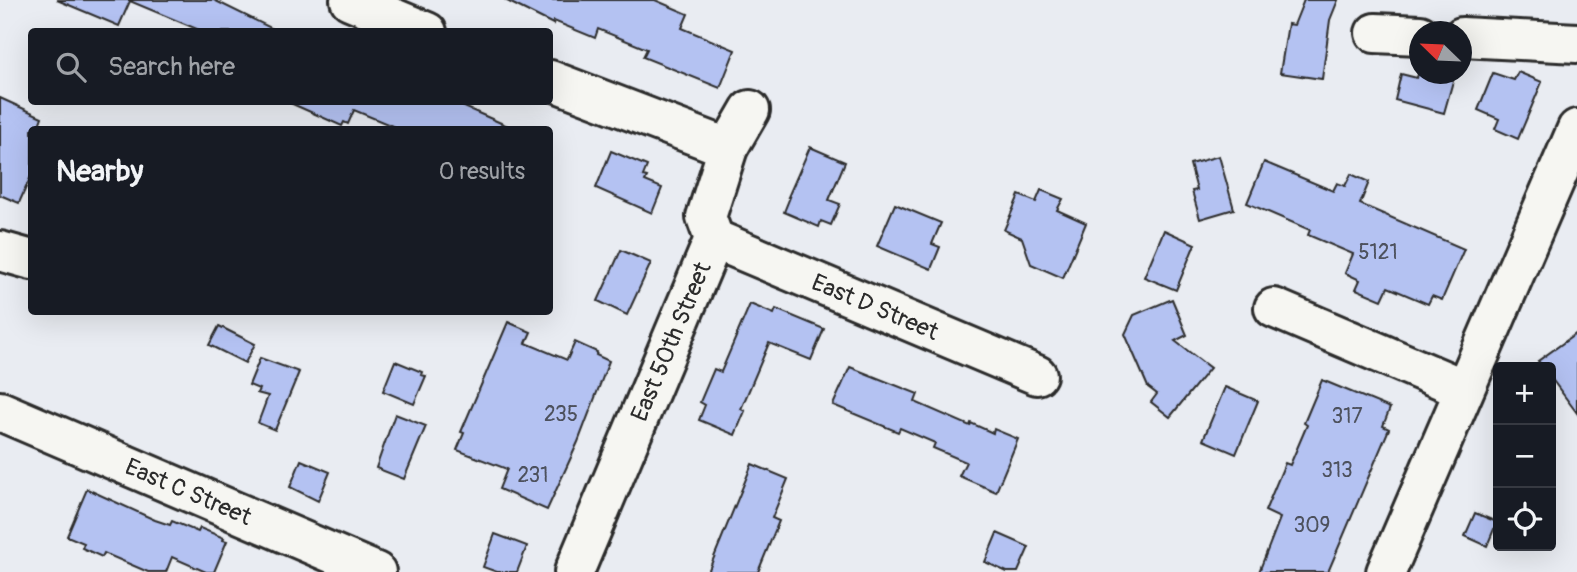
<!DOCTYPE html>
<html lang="en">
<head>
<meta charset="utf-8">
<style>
	:root { --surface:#171b24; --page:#20242c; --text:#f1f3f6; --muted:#9ea1a6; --line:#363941 }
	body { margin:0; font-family:Pangolin,sans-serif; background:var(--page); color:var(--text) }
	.controls { position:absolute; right:21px; bottom:21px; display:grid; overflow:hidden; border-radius:7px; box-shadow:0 7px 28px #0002 }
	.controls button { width:63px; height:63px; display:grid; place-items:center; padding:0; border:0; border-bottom:2px solid var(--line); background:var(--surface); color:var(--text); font:35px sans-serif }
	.compass { position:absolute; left:1409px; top:21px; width:63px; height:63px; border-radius:50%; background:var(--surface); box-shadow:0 7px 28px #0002; rotate:293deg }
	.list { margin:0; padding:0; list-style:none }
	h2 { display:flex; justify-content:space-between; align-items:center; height:91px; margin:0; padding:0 28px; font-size:30px }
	h2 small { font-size:23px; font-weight:400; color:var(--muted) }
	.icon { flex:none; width:38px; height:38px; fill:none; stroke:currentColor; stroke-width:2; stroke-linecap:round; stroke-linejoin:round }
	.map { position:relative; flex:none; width:1577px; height:572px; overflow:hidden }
	.search { position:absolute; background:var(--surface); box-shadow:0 7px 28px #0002; left:28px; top:28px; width:525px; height:77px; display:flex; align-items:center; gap:18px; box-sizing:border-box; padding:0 24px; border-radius:7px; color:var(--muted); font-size:26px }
	.panel { position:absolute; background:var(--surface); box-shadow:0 7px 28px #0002; left:28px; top:126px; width:525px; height:189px; border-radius:7px }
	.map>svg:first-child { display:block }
	.building { fill:#b4c2f2; stroke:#2b2b2b; stroke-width:2 }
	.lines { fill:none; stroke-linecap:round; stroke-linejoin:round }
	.minor-casing { stroke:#2b2b2b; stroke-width:44 }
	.minor { stroke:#f6f6f2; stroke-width:38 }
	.labels { text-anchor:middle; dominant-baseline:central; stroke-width:6; stroke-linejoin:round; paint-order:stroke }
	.number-label { font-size:21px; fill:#4d515d }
	.street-label { font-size:24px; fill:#2b2b2b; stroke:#f6f6f2 }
</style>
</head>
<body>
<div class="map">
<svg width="1577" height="572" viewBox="0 0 1577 572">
	<rect width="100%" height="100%" fill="#e9ecf2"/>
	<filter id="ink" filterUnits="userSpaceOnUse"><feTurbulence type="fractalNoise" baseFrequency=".0143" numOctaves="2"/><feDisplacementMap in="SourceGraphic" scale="14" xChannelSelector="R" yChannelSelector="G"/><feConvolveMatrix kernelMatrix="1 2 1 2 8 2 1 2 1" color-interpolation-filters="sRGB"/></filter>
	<g filter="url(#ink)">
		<g class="building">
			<polygon points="57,0 214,0 279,32 204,32 130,1 119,26"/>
			<polygon points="505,0 655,0 688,14 682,28 735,50 720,88 643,57 647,49 598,29 595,38 554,21 553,24"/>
			<polygon points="1304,0 1338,0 1330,20 1322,79 1280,73 1288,24 1294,25"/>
			<polygon points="1518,72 1542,82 1518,139 1495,129 1499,119 1478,110 1493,73 1514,80"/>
			<polygon points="1401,74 1417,78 1418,74 1455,74 1444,113 1395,100"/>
			<polygon points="0,98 42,117 37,130 32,130 32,174 19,203 0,195"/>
			<polygon points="288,102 453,102 517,130 402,130 354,110 348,124 344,122 342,126"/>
			<polygon points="810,147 845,162 829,200 840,204 831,225 821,221 819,227 784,212 790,197 788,197"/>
			<polygon points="611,151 647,166 643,176 647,177 645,181 662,188 652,213 596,188"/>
			<polygon points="1219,156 1234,209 1200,219 1192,191 1197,190 1190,164"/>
			<polygon points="1264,162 1333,191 1337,183 1345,186 1351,174 1369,182 1360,204 1464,249 1442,300 1432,296 1428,304 1388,287 1382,300 1356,289 1360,280 1345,273 1353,254 1308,235 1310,230 1247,203"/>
			<polygon points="1041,190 1063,199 1057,210 1086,223 1063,278 1031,264 1022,238 1004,230 1019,195 1036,202"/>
			<polygon points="895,204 941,223 932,244 940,247 931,269 877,246"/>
			<polygon points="1164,230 1195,244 1176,290 1144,277"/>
			<polygon points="621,250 651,263 627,315 598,301"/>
			<polygon points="1172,299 1187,335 1175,341 1210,368 1170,417 1151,402 1157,394 1148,387 1125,334 1134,315"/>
			<polygon points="750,304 774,314 776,309 824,329 811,360 769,343 741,409 745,411 735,435 699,420 705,405 700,402 714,369 721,372"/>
			<polygon points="508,322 531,332 526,343 567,360 575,342 597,352 596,355 609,361 578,442 547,510 499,489 507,469 457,450 464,433 461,432"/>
			<polygon points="219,326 255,344 245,363 209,345"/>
			<polygon points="1577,333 1577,413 1551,378 1551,367 1543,367 1538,361"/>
			<polygon points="260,358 299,372 275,430 258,423 268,396 257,393 259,389 249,385"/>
			<polygon points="395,361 422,372 421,375 426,376 414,404 383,391"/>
			<polygon points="850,367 918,394 915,402 970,426 971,423 993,433 994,429 1018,439 996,492 959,476 966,462 933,448 935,443 900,428 898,432 833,405"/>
			<polygon points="1322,380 1390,408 1383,426 1389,429 1328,572 1259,572 1280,518 1265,511 1285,463 1290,465 1307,425 1304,423"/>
			<polygon points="1225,387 1258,401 1236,454 1203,440"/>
			<polygon points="395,414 426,426 404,479 376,468"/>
			<polygon points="301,460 330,472 318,501 290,487"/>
			<polygon points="752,464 788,479 772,518 779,521 758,572 708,572"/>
			<polygon points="87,489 155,520 170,525 172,521 198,532 200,528 224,538 223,540 227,541 214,572 206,572 172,557 166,572 148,572 104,553 102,557 82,548 84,543 67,536"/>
			<polygon points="1475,513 1497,522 1487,546 1465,536"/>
			<polygon points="997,533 1029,547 1018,572 1007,572 985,562"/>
			<polygon points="495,534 527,546 517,572 497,572 483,567"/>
		</g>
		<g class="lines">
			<defs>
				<g id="minor">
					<polyline points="350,0 427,32"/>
					<polyline points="1375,33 1420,35"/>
					<polyline points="1462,37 1577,43"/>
					<polyline points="550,80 728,148"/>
					<path id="s1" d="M714,239L1037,375"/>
					<polyline points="0,251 32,260"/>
					<polyline points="1274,308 1464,389"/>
					<path id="s2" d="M0,411L376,572"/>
					<path id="s3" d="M574,572L714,239L706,217L728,148L750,110"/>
					<polyline points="1386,572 1577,129"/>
				</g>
			</defs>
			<use href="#minor" class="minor-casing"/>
			<use href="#minor" class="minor"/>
		</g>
	</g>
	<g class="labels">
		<g class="number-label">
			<text x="1378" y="252">5121</text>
			<text x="561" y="414">235</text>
			<text x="1347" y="416">317</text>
			<text x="1337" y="470">313</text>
			<text x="533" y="475">231</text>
			<text x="1312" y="525">309</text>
		</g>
		<g class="street-label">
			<text stroke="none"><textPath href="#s1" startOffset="175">East D Street</textPath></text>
			<text stroke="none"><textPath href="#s3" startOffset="250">East 50th Street</textPath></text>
			<text stroke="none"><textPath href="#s2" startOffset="205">East C Street</textPath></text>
		</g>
	</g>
</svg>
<div class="controls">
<button>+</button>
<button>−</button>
<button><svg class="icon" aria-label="locate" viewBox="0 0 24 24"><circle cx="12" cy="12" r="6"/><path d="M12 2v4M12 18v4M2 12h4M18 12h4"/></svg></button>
</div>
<svg class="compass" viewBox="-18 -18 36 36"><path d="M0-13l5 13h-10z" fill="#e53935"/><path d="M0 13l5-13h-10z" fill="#9ea1a6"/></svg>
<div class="search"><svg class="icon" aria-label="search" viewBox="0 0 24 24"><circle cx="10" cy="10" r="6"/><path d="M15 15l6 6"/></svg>Search here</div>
<section class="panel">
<h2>Nearby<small>0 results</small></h2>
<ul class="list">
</ul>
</section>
</div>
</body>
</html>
